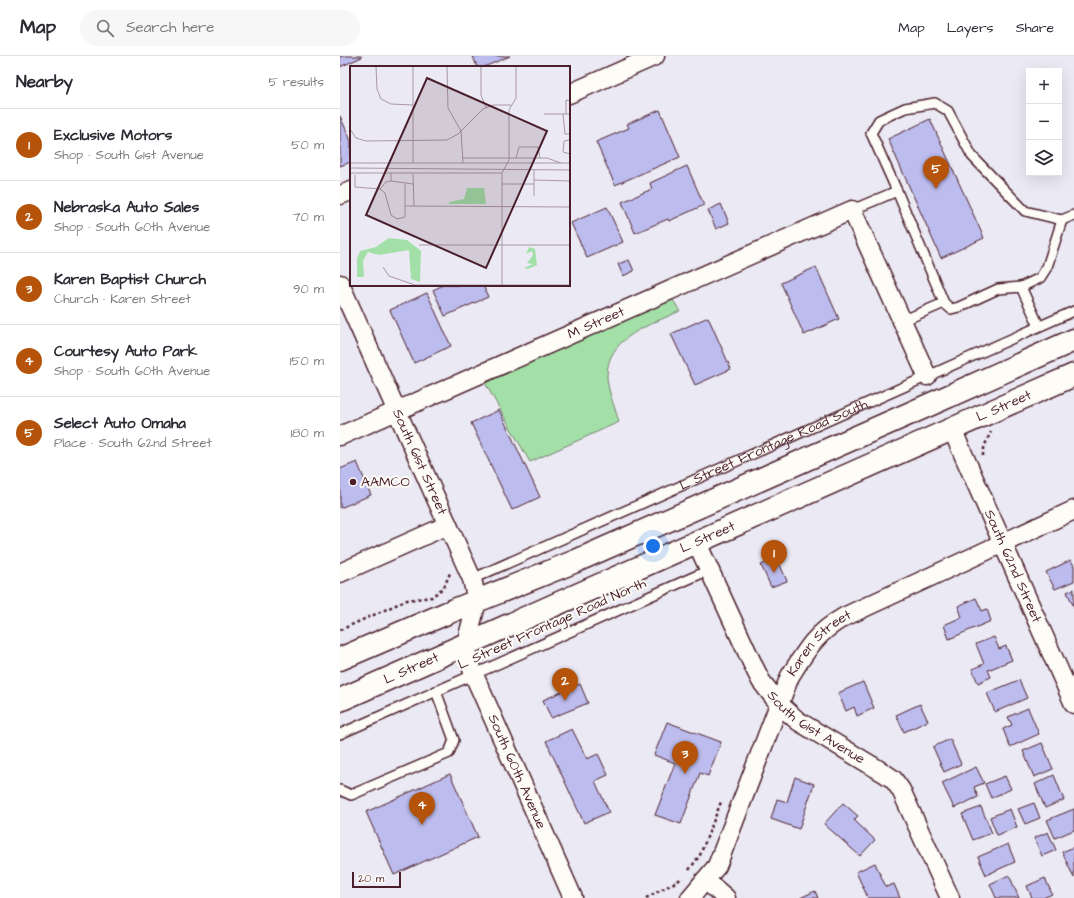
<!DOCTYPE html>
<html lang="en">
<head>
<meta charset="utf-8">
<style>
	:root { --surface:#fff; --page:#f7f7f7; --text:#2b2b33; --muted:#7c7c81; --line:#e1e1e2; --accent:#b45309 }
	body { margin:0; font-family:"Architects Daughter",sans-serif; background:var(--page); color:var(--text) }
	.controls { position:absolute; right:12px; top:12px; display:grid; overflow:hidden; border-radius:0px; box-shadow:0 4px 16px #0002 }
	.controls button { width:36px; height:36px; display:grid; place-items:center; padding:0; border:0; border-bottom:1px solid var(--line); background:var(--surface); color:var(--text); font:20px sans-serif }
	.scale { position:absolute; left:12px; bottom:10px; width:49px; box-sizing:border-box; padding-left:4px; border:2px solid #4a1f2b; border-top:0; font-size:11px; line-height:14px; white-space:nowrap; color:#4a1f2b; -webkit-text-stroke:3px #fdfcf7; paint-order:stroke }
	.you { position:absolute; left:313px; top:490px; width:14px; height:14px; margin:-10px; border:3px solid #fff; border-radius:50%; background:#1a73e8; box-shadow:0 0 0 6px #1a73e833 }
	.badge { display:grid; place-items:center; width:26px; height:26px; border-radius:50%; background:var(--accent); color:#fff; font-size:13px; font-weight:700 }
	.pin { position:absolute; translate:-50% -33px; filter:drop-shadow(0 1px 2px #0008) }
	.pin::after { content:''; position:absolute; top:21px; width:14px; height:12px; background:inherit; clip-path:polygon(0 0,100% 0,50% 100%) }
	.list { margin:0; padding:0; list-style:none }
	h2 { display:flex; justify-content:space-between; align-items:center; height:52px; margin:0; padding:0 16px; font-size:17px }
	h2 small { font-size:13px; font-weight:400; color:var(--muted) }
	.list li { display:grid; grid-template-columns:26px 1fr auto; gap:12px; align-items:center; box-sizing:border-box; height:72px; padding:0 16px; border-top:1px solid var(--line) }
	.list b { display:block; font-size:15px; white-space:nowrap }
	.list p { margin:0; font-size:13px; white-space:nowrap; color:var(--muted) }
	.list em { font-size:13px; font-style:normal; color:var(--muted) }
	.icon { flex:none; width:22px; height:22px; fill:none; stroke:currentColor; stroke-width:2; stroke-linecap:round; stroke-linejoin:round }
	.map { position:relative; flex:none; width:734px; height:842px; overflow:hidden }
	header { display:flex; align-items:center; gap:24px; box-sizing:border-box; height:56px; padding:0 20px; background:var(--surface); border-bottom:1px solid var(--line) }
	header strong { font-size:19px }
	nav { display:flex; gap:22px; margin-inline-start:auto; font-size:14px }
	.search { width:280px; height:36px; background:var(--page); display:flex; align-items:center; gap:10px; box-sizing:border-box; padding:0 14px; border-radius:22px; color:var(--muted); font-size:15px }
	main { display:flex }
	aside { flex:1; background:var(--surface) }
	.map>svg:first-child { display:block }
	.green { fill:#a2e0a8; stroke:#76806a }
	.building { fill:#bdbcee; stroke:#4a1f2b }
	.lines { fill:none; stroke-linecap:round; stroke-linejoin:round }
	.service-casing { stroke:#4a1f2b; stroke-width:12 }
	.minor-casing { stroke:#4a1f2b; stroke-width:21 }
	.primary-casing { stroke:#4a1f2b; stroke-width:25 }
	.path { stroke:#4a1f2b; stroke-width:2.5; stroke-dasharray:3 3; stroke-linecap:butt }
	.service { stroke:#fdfcf7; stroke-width:9 }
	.minor { stroke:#fdfcf7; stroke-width:18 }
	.primary { stroke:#fdfcf7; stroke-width:22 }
	.poi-dot { fill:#4a1f2b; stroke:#fdfcf7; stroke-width:1.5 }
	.labels { text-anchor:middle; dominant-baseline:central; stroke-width:4; stroke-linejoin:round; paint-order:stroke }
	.street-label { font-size:14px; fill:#4a1f2b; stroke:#fdfcf7 }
	.poi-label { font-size:14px; fill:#4a1f2b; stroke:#fdfcf7; text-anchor:start }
	.inset-road { fill:none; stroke:#aa98a4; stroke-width:1 }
	.view { fill:#4a1f2b; fill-opacity:0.15; stroke:#4a1f2b; stroke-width:2 }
	.inset-edge { fill:none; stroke:#4a1f2b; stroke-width:2 }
</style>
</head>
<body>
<header>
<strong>Map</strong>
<div class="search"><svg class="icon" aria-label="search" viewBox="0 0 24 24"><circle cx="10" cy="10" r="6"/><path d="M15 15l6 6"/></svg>Search here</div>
<nav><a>Map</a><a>Layers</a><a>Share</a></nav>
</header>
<main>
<aside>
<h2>Nearby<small>5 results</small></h2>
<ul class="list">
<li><span class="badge">1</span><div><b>Exclusive Motors</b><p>Shop · South 61st Avenue</p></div><em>50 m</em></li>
<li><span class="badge">2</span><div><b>Nebraska Auto Sales</b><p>Shop · South 60th Avenue</p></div><em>70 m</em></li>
<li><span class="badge">3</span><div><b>Karen Baptist Church</b><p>Church · Karen Street</p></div><em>90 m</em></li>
<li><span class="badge">4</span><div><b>Courtesy Auto Park</b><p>Shop · South 60th Avenue</p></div><em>150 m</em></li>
<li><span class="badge">5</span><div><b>Select Auto Omaha</b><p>Place · South 62nd Street</p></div><em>180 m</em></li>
</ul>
</aside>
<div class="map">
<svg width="734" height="842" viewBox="0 0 734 842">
	<rect width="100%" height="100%" fill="#eae9f4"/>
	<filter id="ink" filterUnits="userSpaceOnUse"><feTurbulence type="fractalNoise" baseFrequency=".025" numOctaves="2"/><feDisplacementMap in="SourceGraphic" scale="8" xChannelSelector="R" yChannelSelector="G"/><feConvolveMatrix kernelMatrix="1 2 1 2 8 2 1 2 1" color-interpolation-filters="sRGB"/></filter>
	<g filter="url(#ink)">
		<path class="green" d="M333,244L340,255C310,269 266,281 267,321C267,332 276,355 279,366L190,406L145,327Z"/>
		<g class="building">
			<polygon points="0,0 21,0 22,1 0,11"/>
			<polygon points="133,0 170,0 144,11 137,11"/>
			<polygon points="320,54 340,101 275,129 256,86 289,72 287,68"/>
			<polygon points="0,60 11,85 11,106 0,110"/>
			<polygon points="590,63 644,182 601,202 548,83"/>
			<polygon points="347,110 364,149 329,165 328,163 295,177 282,146 312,133 310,127"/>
			<polygon points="381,148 389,167 376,173 368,154"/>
			<polygon points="267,151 283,186 247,202 231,167"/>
			<polygon points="289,204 294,215 283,220 278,208"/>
			<polygon points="476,211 499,263 464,279 441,227"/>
			<polygon points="103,229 143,229 148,241 105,260 93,234"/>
			<polygon points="87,237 111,290 74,307 50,254"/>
			<polygon points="368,261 391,313 355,329 331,278"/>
			<polygon points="159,354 200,441 172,454 131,367"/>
			<polygon points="17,406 31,439 0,452 0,413"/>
			<polygon points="437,502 447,525 431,531 421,509"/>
			<polygon points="731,504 734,510 734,525 715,533 706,516"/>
			<polygon points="734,533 734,551 727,536"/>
			<polygon points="636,542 642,555 647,553 651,565 609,583 604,569 622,561 618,550"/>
			<polygon points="654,581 659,593 666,590 672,604 648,614 651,621 638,627 632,613 644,608 636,588"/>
			<polygon points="679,624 687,642 655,656 647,637"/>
			<polygon points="523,626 534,652 517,660 514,651 506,655 498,637"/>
			<polygon points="240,628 248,647 211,662 203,644"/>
			<polygon points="580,648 588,665 564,676 556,659"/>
			<polygon points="688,652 699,678 670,691 663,673 672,669 668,661"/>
			<polygon points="327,666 381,686 368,720 360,717 341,768 315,759 335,707 314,699"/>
			<polygon points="232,673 247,703 258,698 268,719 255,725 269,756 244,767 206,685"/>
			<polygon points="610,683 621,708 604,716 593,691"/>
			<polygon points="702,687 713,713 694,721 683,695"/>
			<polygon points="636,711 644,727 634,731 638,741 614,752 602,727"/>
			<polygon points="110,718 138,781 54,819 26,756"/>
			<polygon points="714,719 724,744 705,752 695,728"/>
			<polygon points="665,720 671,733 651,742 645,728"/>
			<polygon points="455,721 474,728 459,773 431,763 437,743 447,746"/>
			<polygon points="503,747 518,760 514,764 535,784 520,800 484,768"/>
			<polygon points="694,747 700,762 685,768 678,753"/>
			<polygon points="641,751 652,777 633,784 622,758"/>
			<polygon points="670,753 677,771 657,779 650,761"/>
			<polygon points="734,753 734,774 715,782 707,764"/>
			<polygon points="708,776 716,794 702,800 694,782"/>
			<polygon points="668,788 675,806 646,819 638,801"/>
			<polygon points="734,791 734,822 722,796"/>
			<polygon points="535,807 546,831 554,828 560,842 528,842 516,816"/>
			<polygon points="669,819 679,842 656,842 650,828"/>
			<polygon points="705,822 712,838 703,842 692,842 687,830"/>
			<polygon points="475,835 478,842 460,842"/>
		</g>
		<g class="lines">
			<defs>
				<g id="service">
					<polyline points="557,135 604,247"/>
					<polyline points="512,154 557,135 531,77 539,64 565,52 595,47 608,55 632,100 685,155 722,164 734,159"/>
					<polyline points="681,231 700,222 707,211 722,164"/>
					<polyline points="562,265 604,247 611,253 619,251 658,233 681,231 699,270"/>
					<path id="s1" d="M132,523L734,255"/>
					<polyline points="0,678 369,514"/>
					<polyline points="0,734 11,739 109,697 114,684 96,635"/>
				</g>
				<g id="minor">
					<polyline points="229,38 315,0"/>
					<polyline points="0,139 11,135"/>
					<path id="s2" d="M0,228L132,523L137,545L126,588L127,598L134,619L233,842"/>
					<path id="s3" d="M612,373L734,648"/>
					<path id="s4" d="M0,380L512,154L587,320"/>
					<path id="s5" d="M357,487L414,611L421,625L439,648L458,665L544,717L553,723L561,734L610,842"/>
					<polyline points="0,517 108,469"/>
					<polyline points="365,824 386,842"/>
					<path id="s6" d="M350,842L377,810L450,620C467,593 476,577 504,561L734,454"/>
				</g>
				<g id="primary">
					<polyline points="0,603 107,557 236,505 598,345 734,284"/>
					<path id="s7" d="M0,644L734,319"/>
				</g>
			</defs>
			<use href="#service" class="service-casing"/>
			<use href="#minor" class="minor-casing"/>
			<use href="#primary" class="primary-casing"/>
			<g class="path">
				<path d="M643,400C643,392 647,384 651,376"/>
				<polyline points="0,574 67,544 92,541 104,531 110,517"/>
				<polyline points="349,814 360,799 381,746"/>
				<polyline points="306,842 343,822"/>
			</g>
			<use href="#service" class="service"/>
			<use href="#minor" class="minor"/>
			<use href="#primary" class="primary"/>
		</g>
	</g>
	<circle class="poi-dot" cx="13" cy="426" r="4"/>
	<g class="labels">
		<g class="street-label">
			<text stroke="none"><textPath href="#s4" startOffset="280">M Street</textPath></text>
			<text stroke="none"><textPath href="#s7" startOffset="726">L Street</textPath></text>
			<text stroke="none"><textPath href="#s1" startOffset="330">L Street Frontage Road South</textPath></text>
			<text stroke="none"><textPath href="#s2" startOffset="195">South 61st Street</textPath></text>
			<text stroke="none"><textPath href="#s7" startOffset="402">L Street</textPath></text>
			<text stroke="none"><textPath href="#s3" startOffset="150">South 62nd Street</textPath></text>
			<text transform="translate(212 568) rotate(-24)">L Street Frontage Road North</text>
			<text stroke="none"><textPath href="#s6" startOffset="290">Karen Street</textPath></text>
			<text stroke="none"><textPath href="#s7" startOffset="78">L Street</textPath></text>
			<text stroke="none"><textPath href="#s5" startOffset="225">South 61st Avenue</textPath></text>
			<text stroke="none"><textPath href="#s2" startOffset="528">South 60th Avenue</textPath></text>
		</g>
		<g class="poi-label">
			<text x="21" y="426">AAMCO</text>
		</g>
	</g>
	<g transform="translate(10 10)">
		<rect width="220" height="220" fill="#eae9f4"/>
		<path d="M117,122H134L136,138H99V136L114,133ZM39,172L57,174L71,185L70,216L61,213L59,184L29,189L18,186L13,195L14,211H7V193L10,185L26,181ZM179,181L185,183L187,199L178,203L174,202L183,198L177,197L183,189L182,185L176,188Z" fill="#a2e0a8"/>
		<path class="inset-road" d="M26,0L27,23L31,33L41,38L63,39M63,0V97M97,0L98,42L111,65L113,97M131,0V29L136,41M194,48H220M213,48L215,68H220M216,48V34L220,35M0,63L6,72L16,75L97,74L108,68L133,43L143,39H161M220,74L214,75L213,86L220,88M113,92H197M166,92L169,81H188L190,92M197,92L211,97M0,97H220M0,102L220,104M184,104V130M0,107H152M41,107V115L63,118M63,108L64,140M5,109V121L30,123L35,127L41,149L47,153L55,151V140L220,141M184,114L220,115M152,118H184M30,123L36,116L41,115M55,140V118M69,179H220M33,201L39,210L65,219H220M152,220V107L159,94V44L166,32V0"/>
		<path class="view" d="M77,12L197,65L136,202L16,149Z"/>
		<rect width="220" height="220" class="inset-edge"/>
	</g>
</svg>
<div class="controls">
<button>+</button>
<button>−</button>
<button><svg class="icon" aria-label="layers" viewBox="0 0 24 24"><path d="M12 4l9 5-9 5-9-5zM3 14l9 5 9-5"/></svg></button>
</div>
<div class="scale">20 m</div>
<div class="you"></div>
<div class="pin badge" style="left:434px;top:517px">1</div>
<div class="pin badge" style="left:225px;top:645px">2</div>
<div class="pin badge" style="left:345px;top:718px">3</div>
<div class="pin badge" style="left:82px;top:769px">4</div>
<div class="pin badge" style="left:596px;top:133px">5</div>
</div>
</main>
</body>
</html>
